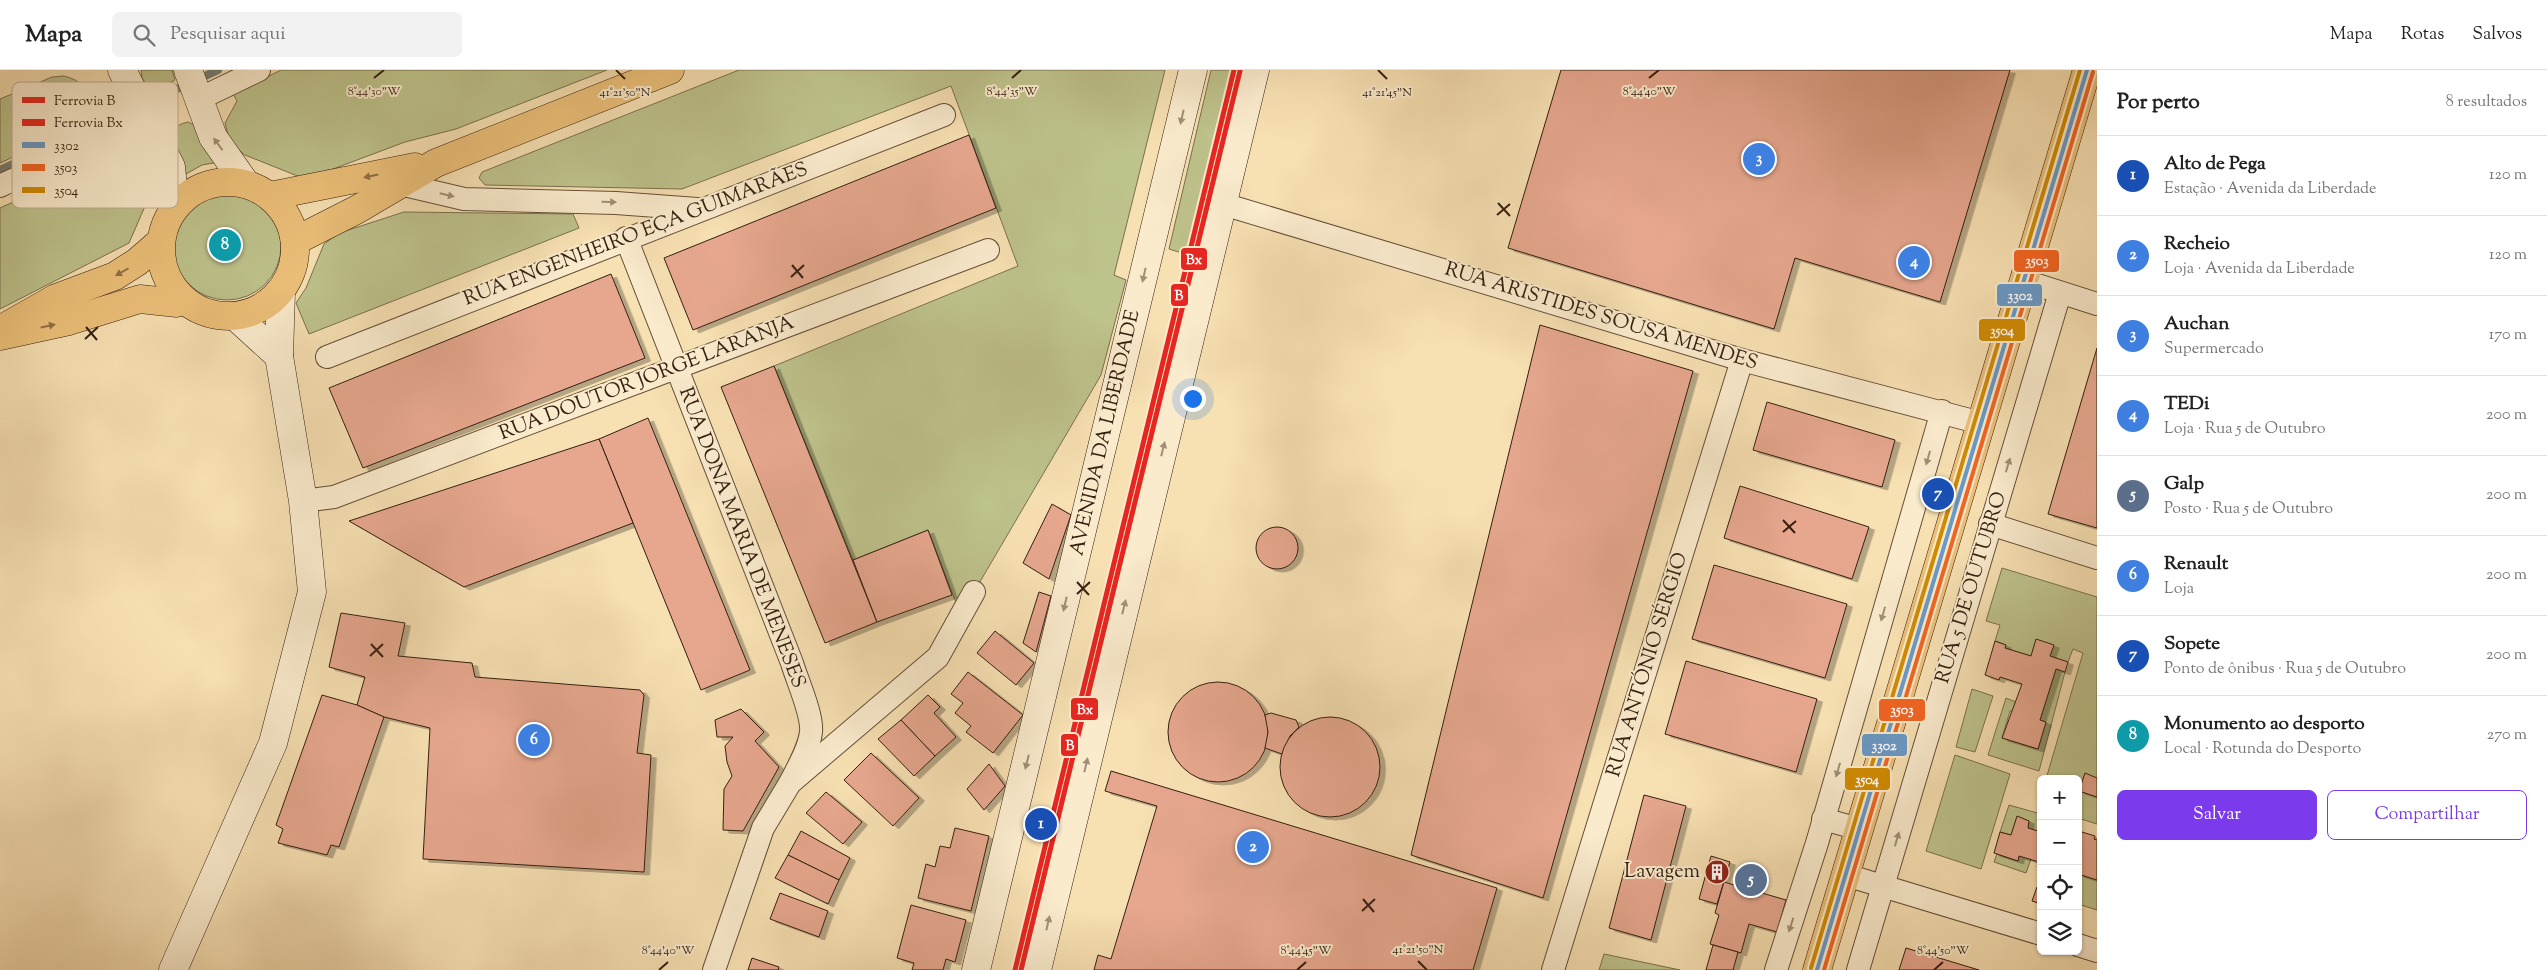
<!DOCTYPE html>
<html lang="pt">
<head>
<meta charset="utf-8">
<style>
	:root { --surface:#fff; --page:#f2f2f2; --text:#222; --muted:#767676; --line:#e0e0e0; --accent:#7c3aed }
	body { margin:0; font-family:"Sorts Mill Goudy",serif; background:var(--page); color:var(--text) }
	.controls { position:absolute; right:15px; bottom:15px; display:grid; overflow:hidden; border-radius:8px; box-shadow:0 1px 4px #0004 }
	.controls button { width:45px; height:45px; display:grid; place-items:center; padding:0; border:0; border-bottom:1px solid var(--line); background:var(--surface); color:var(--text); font:25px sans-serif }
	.you { position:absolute; left:1192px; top:328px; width:18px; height:18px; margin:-12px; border:4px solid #fff; border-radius:50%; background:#1a73e8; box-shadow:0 0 0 8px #1a73e833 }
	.badge { display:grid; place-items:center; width:32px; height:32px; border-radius:50%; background:var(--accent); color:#fff; font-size:16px; font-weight:700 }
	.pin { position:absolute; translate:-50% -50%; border:2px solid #fff; box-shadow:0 1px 5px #0006 }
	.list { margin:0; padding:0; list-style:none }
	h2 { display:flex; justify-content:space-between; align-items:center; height:65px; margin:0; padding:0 20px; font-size:21px }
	h2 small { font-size:16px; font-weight:400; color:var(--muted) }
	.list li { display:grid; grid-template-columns:32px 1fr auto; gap:15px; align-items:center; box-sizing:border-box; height:80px; padding:0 20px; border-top:1px solid var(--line) }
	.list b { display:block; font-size:19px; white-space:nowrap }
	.list p { margin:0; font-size:16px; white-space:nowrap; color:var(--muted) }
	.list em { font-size:16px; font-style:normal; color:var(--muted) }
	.actions { display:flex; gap:10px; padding:15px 20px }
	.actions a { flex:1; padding:11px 0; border:1px solid var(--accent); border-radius:8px; text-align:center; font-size:18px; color:var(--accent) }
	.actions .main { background:var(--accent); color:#fff }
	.icon { flex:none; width:28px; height:28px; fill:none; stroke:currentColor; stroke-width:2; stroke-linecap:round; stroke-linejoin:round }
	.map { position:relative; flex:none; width:2097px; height:900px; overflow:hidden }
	header { display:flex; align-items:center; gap:30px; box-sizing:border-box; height:70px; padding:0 25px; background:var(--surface); border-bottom:1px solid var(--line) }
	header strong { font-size:24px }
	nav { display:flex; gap:28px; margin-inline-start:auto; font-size:18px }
	.search { width:350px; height:45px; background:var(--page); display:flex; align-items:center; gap:12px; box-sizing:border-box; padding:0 18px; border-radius:8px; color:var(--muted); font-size:19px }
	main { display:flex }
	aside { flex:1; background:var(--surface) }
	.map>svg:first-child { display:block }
	.green { fill:#bec28b; stroke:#7a704e }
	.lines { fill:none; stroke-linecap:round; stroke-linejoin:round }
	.stream { stroke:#757d73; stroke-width:8 }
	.building { fill:#e6a78e; stroke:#351f10; filter:url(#shadow) }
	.street-casing { stroke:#664f38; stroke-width:24 }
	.secondary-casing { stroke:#351f10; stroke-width:29 }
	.primary-casing { stroke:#351f10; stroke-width:29 }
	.street { stroke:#faebcd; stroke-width:22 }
	.secondary { stroke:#faebcd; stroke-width:28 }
	.primary { stroke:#ecc079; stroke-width:28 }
	.bus-1-casing { stroke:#faebcd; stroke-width:8 }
	.bus-2-casing { stroke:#faebcd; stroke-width:8 }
	.bus-3-casing { stroke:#faebcd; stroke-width:8 }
	.bus-1 { stroke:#699ac8; stroke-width:4 }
	.bus-2 { stroke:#f26522; stroke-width:4 }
	.bus-3 { stroke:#d08b03; stroke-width:4 }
	.rail-1-casing { stroke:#faebcd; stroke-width:9 }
	.rail-2-casing { stroke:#faebcd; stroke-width:9 }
	.rail-1 { stroke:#e62621; stroke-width:5 }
	.rail-2 { stroke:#e62621; stroke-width:5 }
	.oneway { fill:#a18f78 }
	.oneway2 { fill:#907044 }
	.ticks { fill:none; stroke:#351f10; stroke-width:2 }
	.labels { text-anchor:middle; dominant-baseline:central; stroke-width:4; stroke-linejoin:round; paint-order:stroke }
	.street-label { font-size:20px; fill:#351f10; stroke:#faebcd }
	.poi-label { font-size:20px; fill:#351f10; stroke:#faebcd; text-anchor:end }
	.key { fill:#faebcd; stroke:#bfae94; stroke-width:1 }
	.key-label { font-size:14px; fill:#351f10 }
	.ticks-label { font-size:12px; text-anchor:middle; fill:#351f10; stroke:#faebcd; stroke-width:4; stroke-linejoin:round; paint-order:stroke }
	.line-badge { stroke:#faebcd; stroke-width:2 }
	.badge-label { font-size:14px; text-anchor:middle; font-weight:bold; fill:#fff }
</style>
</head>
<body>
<header>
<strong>Mapa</strong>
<div class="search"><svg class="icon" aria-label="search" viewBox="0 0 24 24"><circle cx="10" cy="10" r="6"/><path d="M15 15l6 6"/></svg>Pesquisar aqui</div>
<nav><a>Mapa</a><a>Rotas</a><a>Salvos</a></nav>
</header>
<main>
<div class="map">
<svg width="2097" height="900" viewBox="0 0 2097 900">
	<defs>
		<filter id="shadow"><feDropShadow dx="5.5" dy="3" stdDeviation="0" flood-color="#0004"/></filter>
	</defs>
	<rect width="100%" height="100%" fill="#f7e0b2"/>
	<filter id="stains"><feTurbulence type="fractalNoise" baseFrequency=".004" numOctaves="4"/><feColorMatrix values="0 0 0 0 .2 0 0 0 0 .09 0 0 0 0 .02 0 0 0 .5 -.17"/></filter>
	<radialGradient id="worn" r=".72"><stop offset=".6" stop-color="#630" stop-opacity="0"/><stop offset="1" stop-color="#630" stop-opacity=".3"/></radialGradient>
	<g class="green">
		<polygon points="141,0 172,0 175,10 151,21 142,8"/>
		<polygon points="281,0 607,0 456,59 405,72 325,102 300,107 245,85 230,73 225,53 237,31 233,24"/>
		<polygon points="739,0 1165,0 1114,205 1126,210 1101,305 974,522 958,538 928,460 853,490 774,296 1018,196 951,16 682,119 485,115 479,108 482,102"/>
		<polygon points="1211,0 1238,0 1192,186 1169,179"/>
		<path d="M64,6C87,12 93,26 103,46L0,93V29L52,7Z"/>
		<path d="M188,52L198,57L219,92L202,95L186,104C177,84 156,59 188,52Z"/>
		<polygon points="139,85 152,120 129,173 0,239 0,138 68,107"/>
		<circle cx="227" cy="176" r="54"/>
		<polygon points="404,142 573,144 579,158 309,264 296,233 306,218 324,174 339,163"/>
		<polygon points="2002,498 2097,527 2097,754 2078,748 2078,709 2046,709 2083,583 2073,579 2068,592 2050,586 2053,575 2036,570 2031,586 2005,578 2006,575 1995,571 2000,555 1986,551"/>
		<polygon points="2056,599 2065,602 2039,701 1988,685 2006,628 2016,632 2013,641 2010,641 2002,668 2038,679 2046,652 2040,650"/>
		<polygon points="1972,619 1993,626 1975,682 1956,677"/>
		<polygon points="1955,685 2010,704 1981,799 1926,781"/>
		<polygon points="2009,735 2041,744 2041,762 2028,758 2029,751 2017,747 2011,765 2000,762"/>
		<polygon points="1997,784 2018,791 2019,786 2031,789 2026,803 1994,792"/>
		<polygon points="2078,804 2097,810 2097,840 2078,834"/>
		<polygon points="1604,884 1680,900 1599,900"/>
	</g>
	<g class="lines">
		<polyline class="stream" points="0,100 218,0"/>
	</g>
	<g class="building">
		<polygon points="1561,0 2010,0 1940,232 1795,188 1774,259 1508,178"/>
		<polygon points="969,65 996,138 693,260 664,188"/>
		<polygon points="611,204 645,288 363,398 329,318"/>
		<polygon points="1540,255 1693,301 1543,828 1411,785"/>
		<polygon points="2097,278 2097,458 2048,444"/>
		<polygon points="774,296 877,552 825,573 721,317"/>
		<polygon points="1767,332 1895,370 1882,417 1753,380"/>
		<polygon points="648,348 750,600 701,620 599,369"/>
		<polygon points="599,369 633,453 464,517 349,451"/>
		<polygon points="1740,416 1869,457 1852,509 1724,468"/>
		<polygon points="1052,434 1071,445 1049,509 1023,493"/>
		<circle cx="1277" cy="478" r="21"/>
		<polygon points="928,460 952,525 877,552 853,490"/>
		<polygon points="1714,495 1847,534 1825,608 1692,569"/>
		<polygon points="1039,522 1051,526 1036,582 1023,573"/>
		<polygon points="341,543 405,553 398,586 472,593 475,607 640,620 644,625 637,683 651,685 644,802 423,789 430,658 384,647 357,635 365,607 329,597"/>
		<polygon points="995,561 1034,593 1016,615 977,583"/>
		<polygon points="2036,569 2054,575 2050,586 2068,592 2065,602 2056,599 2040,650 2046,652 2038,679 2002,668 2022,614 2000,607 1999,610 1985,605 1995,571 2006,575 2005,578 2031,586"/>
		<polygon points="1686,591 1817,629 1796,702 1665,664"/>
		<polygon points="968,602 1023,645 993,683 966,662 971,656 955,643 963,633 951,624"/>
		<circle cx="1218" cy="662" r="50"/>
		<polygon points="322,625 357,635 384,647 339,777 331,775 327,785 278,773 283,759 276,755"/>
		<polygon points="928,625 940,637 934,643 956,667 935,686 901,650"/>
		<polygon points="741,639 764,662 755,671 779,697 743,761 723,760 724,719 732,706 727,692 725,676 733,667 717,667 715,650"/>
		<polygon points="1271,643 1296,650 1299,657 1290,666 1282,684 1265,678 1268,662 1265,645"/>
		<circle cx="1330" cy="697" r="50"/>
		<polygon points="901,650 935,686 914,706 878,669"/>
		<polygon points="871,683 919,728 893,756 844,710"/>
		<polygon points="989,694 1005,716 984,740 967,719"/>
		<polygon points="1111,701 1497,818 1473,900 1094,900 1098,885 1111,889 1157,736 1105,721"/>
		<polygon points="2085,703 2097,708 2097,727 2079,721"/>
		<polygon points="826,722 862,752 843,774 806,743"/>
		<polygon points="1644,725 1686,736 1651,870 1609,858"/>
		<polygon points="1058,742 1067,744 1057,786 1048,784"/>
		<polygon points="2017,746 2029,751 2028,758 2041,762 2041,799 2037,797 2039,792 2019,786 2018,791 1994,783 2000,762 2011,765"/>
		<polygon points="955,758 989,766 971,841 918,828 926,794 935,797 940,776 950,778"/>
		<polygon points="801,761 850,788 839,810 788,785"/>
		<polygon points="2082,762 2095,766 2094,769 2097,770 2097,810 2078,804 2078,773"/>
		<polygon points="788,785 839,810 828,834 775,808"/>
		<polygon points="1711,786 1730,792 1717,834 1699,829"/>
		<polygon points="1724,812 1786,830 1777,862 1749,854 1741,883 1710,874 1719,845 1715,843"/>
		<polygon points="2037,817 2041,818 2041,834 2032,831"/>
		<polygon points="780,823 828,841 819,867 770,849"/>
		<polygon points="911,835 966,850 955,892 946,889 943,900 912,900 914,893 897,888"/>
		<polygon points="1713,875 1738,882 1733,900 1706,900"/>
		<polygon points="1906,878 1979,900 1899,900"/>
		<polygon points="752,888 779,897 778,900 748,900"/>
	</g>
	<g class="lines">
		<defs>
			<g id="street">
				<polyline points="199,29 259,0"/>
				<polyline points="400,114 464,129 616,133 697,139"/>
				<path d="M0,116C48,92 101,79 150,55"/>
				<polyline points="1223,134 1742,290 1981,353"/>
				<path d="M626,168L792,593C797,610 813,645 811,662C809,679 798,697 790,713"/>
				<polyline points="2025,211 2097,234"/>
				<polyline points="327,287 944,45"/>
				<polyline points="303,431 334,427 988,180"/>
				<polyline points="1990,454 2097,488"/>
				<polyline points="1823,749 1859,759"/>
				<polyline points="1846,805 2041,864"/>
				<polyline points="2078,875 2097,881"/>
				<polyline points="714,900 763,758 790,713 938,587 974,522"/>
				<polyline points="1553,900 1742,290"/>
				<polyline points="1776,900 1817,773 1942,341"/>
				<polyline points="1858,900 2060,223"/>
			</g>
			<g id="secondary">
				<polyline points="122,0 171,97 175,136"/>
				<polyline points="188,0 213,67 246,114"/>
				<polyline points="235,246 279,286"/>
				<polyline points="173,900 273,673 312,522 303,431 279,286 281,221"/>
				<polyline points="976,900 1193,0"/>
				<polyline points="1037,900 1255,0"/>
			</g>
			<g id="primary">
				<circle cx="228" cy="179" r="67"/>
				<polyline points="270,126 415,97"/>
				<polyline points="295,171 358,139 436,93 670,0"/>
				<polyline points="5,257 56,228 115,206 137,192 160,172"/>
				<polyline points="0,266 69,251 140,229 177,233 185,231"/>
				<polyline points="1817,900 2087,0"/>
			</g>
		</defs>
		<use href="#street" class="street-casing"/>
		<use href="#secondary" class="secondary-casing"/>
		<use href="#primary" class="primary-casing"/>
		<use href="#street" class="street"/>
		<use href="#secondary" class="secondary"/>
		<use href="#primary" class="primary"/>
		<defs>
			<polyline id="bus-1" points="1817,900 2087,0"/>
			<polyline id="bus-2" points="1824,900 2093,2"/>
			<polyline id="bus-3" points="1811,898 2080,0"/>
		</defs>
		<use href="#bus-1" class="bus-1-casing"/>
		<use href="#bus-2" class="bus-2-casing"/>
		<use href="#bus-3" class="bus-3-casing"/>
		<use href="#bus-1" class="bus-1"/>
		<use href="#bus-2" class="bus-2"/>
		<use href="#bus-3" class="bus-3"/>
		<defs>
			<polyline id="rail-1" points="1015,900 1234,0"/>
			<polyline id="rail-2" points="1021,900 1240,1"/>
		</defs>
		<use href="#rail-1" class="rail-1-casing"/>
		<use href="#rail-2" class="rail-2-casing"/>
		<use href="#rail-1" class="rail-1"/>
		<use href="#rail-2" class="rail-2"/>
	</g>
	<defs><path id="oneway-solid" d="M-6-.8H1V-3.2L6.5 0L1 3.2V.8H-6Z" transform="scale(1.25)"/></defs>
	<g class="oneway">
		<use href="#oneway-solid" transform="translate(1182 47) rotate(103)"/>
		<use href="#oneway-solid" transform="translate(218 74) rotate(-126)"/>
		<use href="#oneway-solid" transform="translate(447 125) rotate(13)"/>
		<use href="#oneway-solid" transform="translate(609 132) rotate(2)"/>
		<use href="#oneway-solid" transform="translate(1144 205) rotate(103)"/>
		<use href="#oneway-solid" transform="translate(1163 379) rotate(-76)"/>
		<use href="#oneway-solid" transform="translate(1928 388) rotate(106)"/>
		<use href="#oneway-solid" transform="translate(2008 395) rotate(-73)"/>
		<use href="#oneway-solid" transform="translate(1065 534) rotate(103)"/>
		<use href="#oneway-solid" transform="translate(1124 537) rotate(-76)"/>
		<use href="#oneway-solid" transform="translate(1883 544) rotate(106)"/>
		<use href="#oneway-solid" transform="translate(1027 692) rotate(104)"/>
		<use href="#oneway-solid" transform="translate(1086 695) rotate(-77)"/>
		<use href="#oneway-solid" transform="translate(1838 700) rotate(106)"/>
		<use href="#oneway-solid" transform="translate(1897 769) rotate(-74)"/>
		<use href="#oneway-solid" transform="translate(1048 853) rotate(-77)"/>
		<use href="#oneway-solid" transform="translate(1791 855) rotate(108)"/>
	</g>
	<g class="oneway2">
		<use href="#oneway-solid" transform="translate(371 106) rotate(168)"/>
		<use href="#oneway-solid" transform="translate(122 202) rotate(150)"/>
		<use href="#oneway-solid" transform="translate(48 256) rotate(-12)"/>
	</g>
	<path class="ticks" d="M616,0L625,9M1378,0L1387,9M374,8L384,0M1012,8L1021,0M1649,8L1659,0M1498,133L1510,146M1497,145L1510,134M792,195L803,208M791,207L804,195M86,257L97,270M85,269L98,257M1783,450L1795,463M1783,462L1796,451M1077,512L1089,525M1077,524L1090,512M371,574L383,587M370,586L383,574M1363,829L1374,842M1362,841L1375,829M1418,891L1427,900M659,900L668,892M1297,900L1306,892M1934,900L1943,892"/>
	<defs>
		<symbol id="building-disc" viewBox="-11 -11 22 22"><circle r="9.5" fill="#8f2418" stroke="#faebcd"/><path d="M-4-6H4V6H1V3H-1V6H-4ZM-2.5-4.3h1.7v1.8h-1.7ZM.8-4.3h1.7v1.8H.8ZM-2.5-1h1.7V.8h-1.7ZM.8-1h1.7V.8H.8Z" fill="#fff"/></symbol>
	</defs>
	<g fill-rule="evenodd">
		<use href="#building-disc" x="1703" y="788" width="28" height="28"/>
	</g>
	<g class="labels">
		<g class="street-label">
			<text transform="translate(636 165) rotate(-21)">RUA ENGENHEIRO EÇA GUIMARÃES</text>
			<text transform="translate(1601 247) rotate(17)">RUA ARISTIDES SOUSA MENDES</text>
			<text transform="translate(647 309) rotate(-21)">RUA DOUTOR JORGE LARANJA</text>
			<text transform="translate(1106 363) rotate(-77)">AVENIDA DA LIBERDADE</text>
			<text transform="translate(741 468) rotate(69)">RUA DONA MARIA DE MENESES</text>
			<text transform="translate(1972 518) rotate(-73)">RUA 5 DE OUTUBRO</text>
			<text transform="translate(1648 595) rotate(-73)">RUA ANTÓNIO SÉRGIO</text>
		</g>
		<g class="poi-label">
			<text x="1700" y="802">Lavagem</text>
		</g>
	</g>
	<rect x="12" y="12" width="166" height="126" rx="8" class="key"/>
	<rect x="22" y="27" width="23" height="6" fill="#e62621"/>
	<rect x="22" y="49" width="23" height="7" fill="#e62621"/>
	<rect x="22" y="72" width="23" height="6" fill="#699ac8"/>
	<rect x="22" y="94" width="23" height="7" fill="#f26522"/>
	<rect x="22" y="117" width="23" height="6" fill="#d08b03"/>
	<g class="key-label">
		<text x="54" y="35">Ferrovia B</text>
		<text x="54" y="57">Ferrovia Bx</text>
		<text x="54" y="80">3302</text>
		<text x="54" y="102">3503</text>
		<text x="54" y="125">3504</text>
	</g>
	<g class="ticks-label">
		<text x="374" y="25">8°44'30"W</text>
		<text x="1012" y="25">8°44'35"W</text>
		<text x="1649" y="25">8°44'40"W</text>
		<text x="625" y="26">41°21'50"N</text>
		<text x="1387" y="26">41°21'45"N</text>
		<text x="1418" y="883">41°21'50"N</text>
		<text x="668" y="884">8°44'40"W</text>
		<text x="1306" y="884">8°44'45"W</text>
		<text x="1943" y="884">8°44'50"W</text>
	</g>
	<g class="line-badge">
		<rect x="1180" y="177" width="28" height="24" rx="5" fill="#e62621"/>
		<rect x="2013" y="179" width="47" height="24" rx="5" fill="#f26522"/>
		<rect x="1170" y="213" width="19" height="24" rx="5" fill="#e62621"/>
		<rect x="1996" y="213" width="47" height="24" rx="5" fill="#699ac8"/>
		<rect x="1978" y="248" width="48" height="24" rx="5" fill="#d08b03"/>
		<rect x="1070" y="627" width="29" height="24" rx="5" fill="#e62621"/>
		<rect x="1878" y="628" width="48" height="24" rx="5" fill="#f26522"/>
		<rect x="1060" y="663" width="19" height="24" rx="5" fill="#e62621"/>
		<rect x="1861" y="663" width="47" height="24" rx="5" fill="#699ac8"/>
		<rect x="1844" y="697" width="47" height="24" rx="5" fill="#d08b03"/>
	</g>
	<g class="badge-label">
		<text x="1194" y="194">Bx</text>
		<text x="2037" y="195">3503</text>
		<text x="1179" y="230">B</text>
		<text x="2020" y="230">3302</text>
		<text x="2002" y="265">3504</text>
		<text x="1085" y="644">Bx</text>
		<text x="1902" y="644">3503</text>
		<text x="1070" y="680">B</text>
		<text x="1884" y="680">3302</text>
		<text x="1867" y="714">3504</text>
	</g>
	<rect width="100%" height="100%" filter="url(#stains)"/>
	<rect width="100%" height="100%" fill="url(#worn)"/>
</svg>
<div class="controls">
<button>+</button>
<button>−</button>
<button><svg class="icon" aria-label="locate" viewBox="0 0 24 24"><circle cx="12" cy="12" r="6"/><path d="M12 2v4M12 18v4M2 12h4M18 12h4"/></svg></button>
<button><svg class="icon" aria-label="layers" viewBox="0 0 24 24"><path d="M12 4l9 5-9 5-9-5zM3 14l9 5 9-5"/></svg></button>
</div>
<div class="you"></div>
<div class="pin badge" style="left:1041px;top:754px;background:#1a4fb4">1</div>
<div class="pin badge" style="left:1253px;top:777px;background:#3f7fe0">2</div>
<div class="pin badge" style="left:1759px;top:89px;background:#3f7fe0">3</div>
<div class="pin badge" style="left:1914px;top:192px;background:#3f7fe0">4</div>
<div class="pin badge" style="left:1751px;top:810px;background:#5c6f8a">5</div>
<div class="pin badge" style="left:534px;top:670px;background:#3f7fe0">6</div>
<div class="pin badge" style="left:1938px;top:424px;background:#1a4fb4">7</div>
<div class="pin badge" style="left:225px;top:175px;background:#0f9aa8">8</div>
</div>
<aside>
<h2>Por perto<small>8 resultados</small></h2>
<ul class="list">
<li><span class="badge" style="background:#1a4fb4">1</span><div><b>Alto de Pega</b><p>Estação · Avenida da Liberdade</p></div><em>120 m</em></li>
<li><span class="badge" style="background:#3f7fe0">2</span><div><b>Recheio</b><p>Loja · Avenida da Liberdade</p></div><em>120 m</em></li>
<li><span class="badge" style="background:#3f7fe0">3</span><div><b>Auchan</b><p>Supermercado</p></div><em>170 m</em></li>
<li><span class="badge" style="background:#3f7fe0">4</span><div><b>TEDi</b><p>Loja · Rua 5 de Outubro</p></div><em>200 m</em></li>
<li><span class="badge" style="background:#5c6f8a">5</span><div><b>Galp</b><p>Posto · Rua 5 de Outubro</p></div><em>200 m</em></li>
<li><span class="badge" style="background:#3f7fe0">6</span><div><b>Renault</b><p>Loja</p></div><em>200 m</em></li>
<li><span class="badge" style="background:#1a4fb4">7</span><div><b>Sopete</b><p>Ponto de ônibus · Rua 5 de Outubro</p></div><em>200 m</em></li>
<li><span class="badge" style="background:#0f9aa8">8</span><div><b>Monumento ao desporto</b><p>Local · Rotunda do Desporto</p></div><em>270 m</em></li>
</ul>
<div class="actions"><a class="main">Salvar</a><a>Compartilhar</a></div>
</aside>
</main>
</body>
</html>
